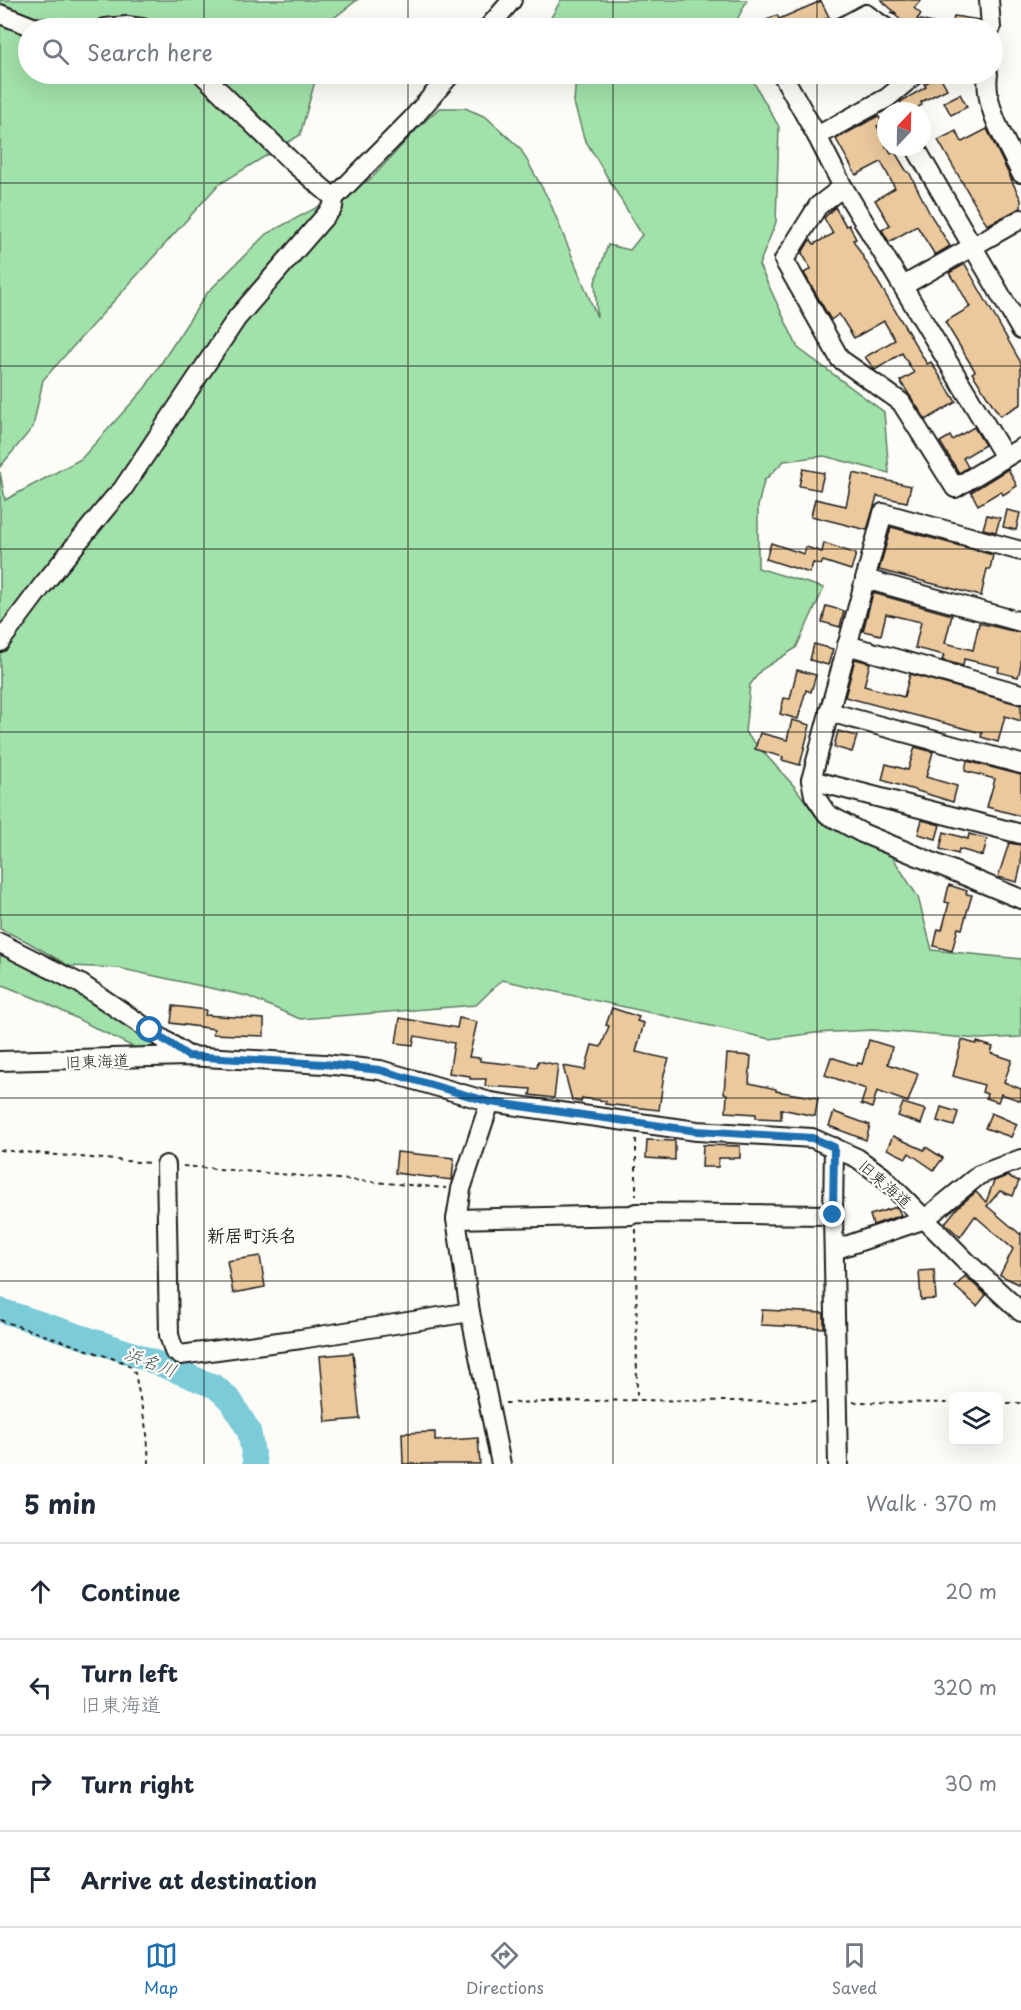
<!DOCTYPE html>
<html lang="en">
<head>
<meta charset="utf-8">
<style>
	:root { --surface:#fff; --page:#f2f2f3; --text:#1f2937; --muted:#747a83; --line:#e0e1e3; --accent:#1f6fb2 }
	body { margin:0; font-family:"Playpen Sans","Klee One",sans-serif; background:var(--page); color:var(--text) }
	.controls { position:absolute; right:18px; bottom:18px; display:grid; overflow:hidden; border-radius:9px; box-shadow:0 6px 24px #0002 }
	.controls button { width:54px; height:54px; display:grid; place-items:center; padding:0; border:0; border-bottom:2px solid var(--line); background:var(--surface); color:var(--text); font:30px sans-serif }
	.compass { position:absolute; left:877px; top:102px; width:54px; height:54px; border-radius:50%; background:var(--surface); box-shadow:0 6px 24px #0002; rotate:22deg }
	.stop { position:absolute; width:18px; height:18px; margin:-14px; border:4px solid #1f6fb2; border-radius:50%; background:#fff }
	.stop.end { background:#1f6fb2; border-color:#fff; box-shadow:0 2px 6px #0008 }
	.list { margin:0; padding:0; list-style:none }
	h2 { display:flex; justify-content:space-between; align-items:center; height:78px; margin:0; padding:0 24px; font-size:26px }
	h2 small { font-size:20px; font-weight:400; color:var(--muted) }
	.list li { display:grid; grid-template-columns:39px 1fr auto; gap:18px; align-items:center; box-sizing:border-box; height:96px; padding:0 24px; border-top:2px solid var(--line) }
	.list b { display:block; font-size:22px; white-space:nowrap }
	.list p { margin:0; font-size:20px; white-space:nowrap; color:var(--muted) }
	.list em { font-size:20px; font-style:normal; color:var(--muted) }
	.icon { flex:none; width:33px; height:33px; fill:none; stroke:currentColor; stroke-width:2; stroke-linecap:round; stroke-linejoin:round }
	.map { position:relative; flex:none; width:1021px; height:1464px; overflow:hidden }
	.search { position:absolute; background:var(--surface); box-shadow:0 6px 24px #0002; left:18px; right:18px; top:18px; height:66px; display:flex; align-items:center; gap:15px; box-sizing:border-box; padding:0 21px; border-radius:33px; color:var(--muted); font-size:22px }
	.sheet { height:462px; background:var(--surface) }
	nav { display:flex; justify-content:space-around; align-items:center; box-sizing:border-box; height:84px; border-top:2px solid var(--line); background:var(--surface); font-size:16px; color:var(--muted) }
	nav a { display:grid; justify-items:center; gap:3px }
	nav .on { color:var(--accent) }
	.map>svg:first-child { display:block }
	.green { fill:#a1e1aa; stroke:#5e7e63; stroke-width:1.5 }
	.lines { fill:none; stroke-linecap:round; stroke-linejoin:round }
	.river { stroke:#7ccbd9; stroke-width:24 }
	.building { fill:#ecc99d; stroke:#1c1c1c; stroke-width:1.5 }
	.minor-casing { stroke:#1c1c1c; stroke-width:22 }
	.path { stroke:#1c1c1c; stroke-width:2; stroke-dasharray:4.5 4.5; stroke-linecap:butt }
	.minor { stroke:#fdfcf7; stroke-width:18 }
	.route { stroke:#1f6fb2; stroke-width:8 }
	.grid { fill:none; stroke:#1c1c1c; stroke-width:1.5; stroke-opacity:0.55 }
	.labels { text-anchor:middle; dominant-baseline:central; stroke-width:4.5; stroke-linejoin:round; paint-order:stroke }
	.street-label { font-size:16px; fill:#1c1c1c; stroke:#fdfcf7 }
	.neighbourhood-label { font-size:18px; font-weight:bold; fill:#1c1c1c; stroke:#fdfcf7 }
	.water-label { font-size:18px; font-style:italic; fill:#3e595e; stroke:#fdfcf7 }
</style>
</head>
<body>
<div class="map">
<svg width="1021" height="1464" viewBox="0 0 1021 1464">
	<rect width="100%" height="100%" fill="#fdfcf7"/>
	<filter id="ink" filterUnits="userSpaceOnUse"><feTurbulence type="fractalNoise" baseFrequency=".0167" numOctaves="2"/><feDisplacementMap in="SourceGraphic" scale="12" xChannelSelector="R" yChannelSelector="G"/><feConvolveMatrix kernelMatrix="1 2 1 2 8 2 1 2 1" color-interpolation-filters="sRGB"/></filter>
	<g filter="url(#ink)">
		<g class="green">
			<polygon points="0,0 357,0 330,21 328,28 28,28 28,74 317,74 300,135 218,185 43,380 33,427 0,467"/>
			<polygon points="561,0 747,0 733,28 553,28 549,21"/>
			<polygon points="576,74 749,74 779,127 776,222 759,265 798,348 884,412 889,473 824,456 784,461 764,481 758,506 758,568 824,588 796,648 761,670 750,685 745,732 794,786 819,820 859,838 884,844 918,897 932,950 1021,959 1021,1037 979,1039 873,1030 815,1033 770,1039 502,980 476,1005 300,1019 247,996 118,968 69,966 26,941 0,929 0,472 5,500 81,459 145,388 207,293 266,234 371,179 416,130 439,108 465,108 486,117 520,148 549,200 597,317 595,282 608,245 630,250 642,235 584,138 574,103"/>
			<polygon points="0,954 73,987 179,1050 139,1050 42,1001 0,984"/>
		</g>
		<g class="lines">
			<polyline class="river" points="0,1310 134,1354 216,1387 231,1401 249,1431 255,1464"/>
		</g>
		<g class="building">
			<polygon points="881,0 921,0 914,8 921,14 917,19 940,25 939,28 911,28 891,12 897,14"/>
			<polygon points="821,1 829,17 816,23 815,22 801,28 750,28 777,15 779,19"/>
			<polygon points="954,16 979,20 980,28 952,28"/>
			<polygon points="940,76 947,89 921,102 922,105 911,111 905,111 900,102 926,87 924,84"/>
			<polygon points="960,94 967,107 951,115 944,102"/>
			<polygon points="878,116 883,123 877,126 886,143 886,147 888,147 891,154 895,152 907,172 909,172 930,214 950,246 935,255 917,226 889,242 882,230 890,225 875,200 895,188 881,162 856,175 836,139"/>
			<polygon points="987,129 1021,200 1021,208 987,225 938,140 956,131 962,142"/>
			<polygon points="835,207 846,226 849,225 856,239 853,240 927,364 931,362 956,402 926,420 900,381 914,373 902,353 875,370 865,357 895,340 884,321 854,338 839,314 831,320 804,273 811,269 802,253 809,241 811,240 814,244 833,234 824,218"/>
			<polygon points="965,264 1021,363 1021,404 1000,416 972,373 975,371 945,322 970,307 955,280 954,281 949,273"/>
			<polygon points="974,427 985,445 963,458 968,467 959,473 940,442 950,436 952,440"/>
			<polygon points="803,469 824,473 820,490 799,486"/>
			<polygon points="1008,469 1017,486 1003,495 1001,491 978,505 971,492"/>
			<polygon points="853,473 911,486 907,502 877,496 867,530 811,516 815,499 846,506"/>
			<polygon points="1007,510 1020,513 1016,530 1003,527"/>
			<polygon points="987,515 1000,518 996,532 983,529"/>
			<polygon points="891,527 993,555 990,569 987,569 981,596 879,570"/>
			<polygon points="771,543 804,554 806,547 822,552 824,543 856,554 851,570 823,561 821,565 813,563 810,573 766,559"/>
			<polygon points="873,593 952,615 945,643 973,650 979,623 1021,633 1021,665 1018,677 998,672 999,667 964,659 963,666 942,660 944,655 915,648 921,622 886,614 881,635 863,631"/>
			<polygon points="826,606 844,611 840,627 822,622"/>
			<polygon points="814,644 833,649 828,665 810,660"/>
			<polygon points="855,659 870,663 864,686 904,697 910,674 1021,705 1021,721 1005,716 998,742 981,737 982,733 845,697"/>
			<polygon points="797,670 816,675 811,692 806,690 798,719 780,714 784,698 790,699"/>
			<polygon points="792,720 810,725 800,765 782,760 783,757 755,749 760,733 787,740"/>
			<polygon points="838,731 857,736 852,752 834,747"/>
			<polygon points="915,747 933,752 926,777 957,786 953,802 882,780 886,764 908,770"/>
			<polygon points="967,761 1021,775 1021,816 987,807 995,779 965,771"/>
			<polygon points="922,820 940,825 936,839 918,834"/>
			<polygon points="944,832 968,839 969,834 987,839 983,856 959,849 958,854 940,849"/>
			<polygon points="1009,843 1021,845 1021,865 1017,882 998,877"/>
			<polygon points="949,885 967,891 966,894 972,895 962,929 958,928 952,951 934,946 938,929 942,930 949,903 945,902"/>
			<polygon points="173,1006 206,1010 205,1015 264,1019 264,1036 213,1034 214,1029 171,1023"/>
			<polygon points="612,1008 639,1017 637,1021 644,1023 636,1052 669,1059 664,1074 659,1110 605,1104 606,1101 582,1098 581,1102 572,1100 563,1066 585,1070 592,1045 601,1047 609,1026 606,1025"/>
			<polygon points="400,1018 457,1028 459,1018 477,1022 469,1057 480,1058 480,1061 537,1067 538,1061 558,1065 554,1098 530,1095 531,1089 485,1086 486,1079 470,1079 470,1076 449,1073 454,1043 415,1036 413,1045 396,1043"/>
			<polygon points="869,1040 892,1047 888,1064 918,1074 908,1102 877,1091 872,1108 861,1104 866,1089 825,1075 831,1057 857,1066 858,1063 862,1064"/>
			<polygon points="962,1040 976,1044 977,1042 993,1047 991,1053 1012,1060 1004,1082 1021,1089 1021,1101 1001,1094 998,1102 986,1098 987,1094 982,1092 984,1085 953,1076"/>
			<polygon points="727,1054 751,1056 749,1083 776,1089 776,1091 818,1098 815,1116 781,1109 781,1119 756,1118 756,1114 726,1112 727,1094 724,1093"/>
			<polygon points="903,1103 926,1110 921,1124 898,1116"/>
			<polygon points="941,1107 958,1112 954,1126 937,1121"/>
			<polygon points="834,1112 870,1125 866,1140 829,1126"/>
			<polygon points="991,1113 1017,1124 1011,1137 985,1128"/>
			<polygon points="893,1136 924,1150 926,1147 943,1158 934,1170 909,1153 906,1158 887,1149"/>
			<polygon points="647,1140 675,1141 675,1160 646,1158"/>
			<polygon points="703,1145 740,1146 740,1158 719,1158 718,1167 702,1167"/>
			<polygon points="397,1152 454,1158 452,1180 395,1173"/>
			<polygon points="1007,1176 1019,1181 1013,1196 1000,1191 987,1206 1020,1234 1021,1233 1021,1277 1018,1284 1000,1275 1013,1249 975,1216 960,1237 945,1223 958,1207 976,1192 986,1202 994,1181"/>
			<polygon points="897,1207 901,1215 873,1225 870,1215"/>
			<polygon points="260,1256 265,1287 233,1293 227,1261"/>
			<polygon points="934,1270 936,1299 921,1300 919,1271"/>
			<polygon points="965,1276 986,1295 977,1306 955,1287"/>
			<polygon points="762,1310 824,1313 824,1328 761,1325"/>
			<polygon points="353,1353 360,1419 326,1422 320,1356"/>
			<polygon points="435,1432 435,1441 478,1438 480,1464 403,1464 402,1433"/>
		</g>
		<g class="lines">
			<defs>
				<g id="minor">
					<polyline points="989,0 991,28"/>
					<polyline points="0,14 33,27 43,28"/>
					<polyline points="105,28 127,26 142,28"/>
					<polyline points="488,28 512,0"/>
					<polyline points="840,28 866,14 886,28"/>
					<polyline points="202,74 292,162 334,198"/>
					<polyline points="782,74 817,136 843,187 1005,457"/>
					<path d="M988,74C983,106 1007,144 1021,173"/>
					<polyline points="817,136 887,98 916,74"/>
					<polyline points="915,147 1021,330"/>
					<polyline points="843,187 818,206 784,260 840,359 901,402 955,488 1021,448"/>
					<polyline points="903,286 1021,219"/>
					<polyline points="1021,551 883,513 811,780 814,795 827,814 862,833 1021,899"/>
					<polyline points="865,579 1021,622"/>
					<polyline points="0,642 42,586 114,498 122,490 237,318 333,207 334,198 412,119 451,74"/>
					<polyline points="847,645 1021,694"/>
					<polyline points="829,712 1021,764"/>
					<polyline points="811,780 1021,834"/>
					<polyline points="0,943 81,984 188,1056"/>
					<polyline points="0,1061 188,1056 324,1064 380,1070 490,1102 697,1131 812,1138 857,1158 882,1176 967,1262 1021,1312"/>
					<polyline points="490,1102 461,1189 456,1219 470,1312 501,1464"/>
					<polyline points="834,1147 833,1215 838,1464"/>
					<polyline points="166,1165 169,1335 174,1351 180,1355 301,1339 470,1312"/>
					<polyline points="456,1219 631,1215 636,1213 833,1215"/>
					<polyline points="834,1250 925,1219 979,1175 1021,1159"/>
				</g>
			</defs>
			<use href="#minor" class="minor-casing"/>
			<g class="path">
				<polyline points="636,1139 636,1196"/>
				<polyline points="0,1150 150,1163"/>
				<polyline points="183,1166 446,1188"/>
				<polyline points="636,1229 637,1400"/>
				<polyline points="0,1320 123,1362 131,1367 135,1373 147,1434 149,1464"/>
				<polyline points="853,1402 954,1403"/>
				<polyline points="505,1403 637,1400 820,1402"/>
				<polyline points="998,1403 1021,1403"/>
			</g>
			<use href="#minor" class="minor"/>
		</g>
	</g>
	<g class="lines" filter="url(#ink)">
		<polyline class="route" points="150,1030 188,1056 324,1064 380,1070 490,1102 697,1131 812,1138 834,1147 833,1215"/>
	</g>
	<path class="grid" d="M204,0V28M408,0V28M613,0V28M817,0V28M204,74V1464M408,74V1464M613,74V1464M817,74V1464M0,183H1021M0,366H1021M0,549H1021M0,732H1021M0,915H1021M0,1098H1021M0,1281H1021"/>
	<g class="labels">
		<g class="street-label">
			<text transform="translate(97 1060) rotate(-2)">旧東海道</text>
			<text transform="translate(886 1183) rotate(41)">旧東海道</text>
		</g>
		<g class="neighbourhood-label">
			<text x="252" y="1234">新居町浜名</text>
		</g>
		<g class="water-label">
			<text transform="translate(151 1361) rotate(21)">浜名川</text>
		</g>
	</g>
</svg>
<div class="controls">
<button><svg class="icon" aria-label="layers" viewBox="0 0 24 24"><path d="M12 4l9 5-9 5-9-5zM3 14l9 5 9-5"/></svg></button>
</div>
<svg class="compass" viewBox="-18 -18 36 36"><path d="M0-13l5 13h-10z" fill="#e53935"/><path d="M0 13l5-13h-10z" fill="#747a83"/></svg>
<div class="stop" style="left:150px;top:1030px"></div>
<div class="stop end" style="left:833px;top:1215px"></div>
<div class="search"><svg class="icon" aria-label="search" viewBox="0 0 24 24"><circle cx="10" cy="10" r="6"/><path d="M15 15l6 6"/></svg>Search here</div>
</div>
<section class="sheet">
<h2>5 min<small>Walk · 370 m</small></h2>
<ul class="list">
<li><svg class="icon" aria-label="ahead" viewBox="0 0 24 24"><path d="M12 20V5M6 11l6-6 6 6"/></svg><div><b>Continue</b></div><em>20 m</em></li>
<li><svg class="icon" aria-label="left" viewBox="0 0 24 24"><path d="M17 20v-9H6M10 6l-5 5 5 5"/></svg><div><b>Turn left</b><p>旧東海道</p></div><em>320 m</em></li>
<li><svg class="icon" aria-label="right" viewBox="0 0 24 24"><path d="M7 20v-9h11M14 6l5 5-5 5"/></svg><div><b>Turn right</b></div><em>30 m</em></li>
<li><svg class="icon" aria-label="arrive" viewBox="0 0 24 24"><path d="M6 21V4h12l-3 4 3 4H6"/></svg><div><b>Arrive at destination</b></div></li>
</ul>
</section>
<nav>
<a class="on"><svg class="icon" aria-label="map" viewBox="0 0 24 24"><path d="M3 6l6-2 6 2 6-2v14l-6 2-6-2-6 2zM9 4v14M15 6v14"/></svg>Map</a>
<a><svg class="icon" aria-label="directions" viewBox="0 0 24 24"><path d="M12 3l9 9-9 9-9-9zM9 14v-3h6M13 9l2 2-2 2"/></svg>Directions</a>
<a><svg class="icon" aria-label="saved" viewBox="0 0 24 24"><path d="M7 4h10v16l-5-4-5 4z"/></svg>Saved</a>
</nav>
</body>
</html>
